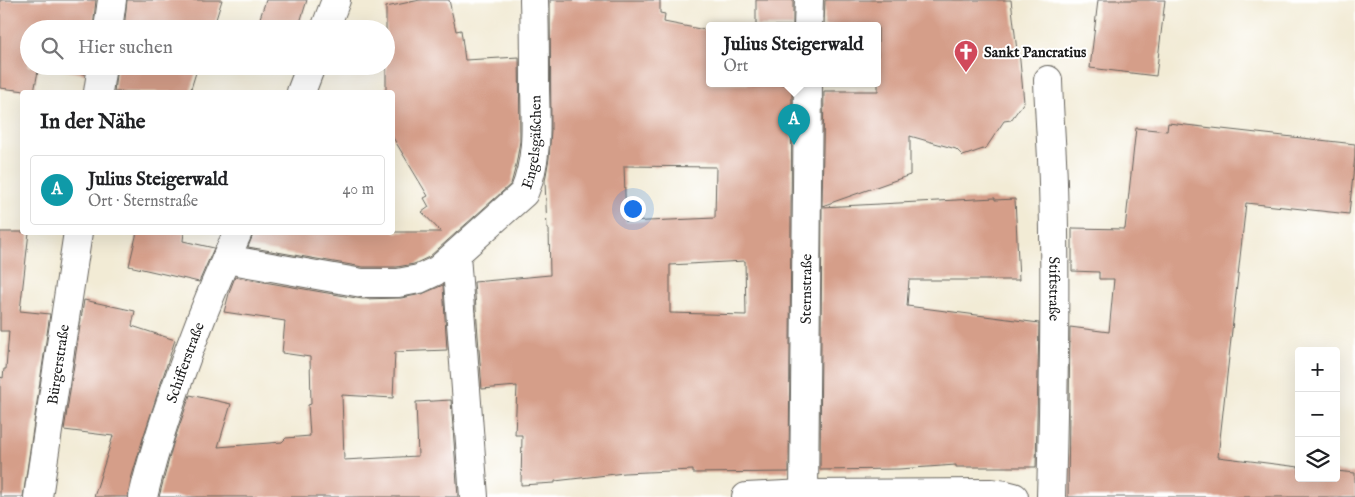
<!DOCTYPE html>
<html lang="de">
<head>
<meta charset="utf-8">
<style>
	:root { --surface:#fff; --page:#f2f2f2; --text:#202124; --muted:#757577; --line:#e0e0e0; --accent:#0f766e }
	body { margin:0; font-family:"IM FELL English",serif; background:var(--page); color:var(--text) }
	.controls { position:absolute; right:15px; bottom:15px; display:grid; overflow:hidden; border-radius:5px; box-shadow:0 5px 20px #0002 }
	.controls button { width:45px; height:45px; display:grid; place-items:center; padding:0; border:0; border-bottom:1px solid var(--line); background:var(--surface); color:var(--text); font:25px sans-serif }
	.you { position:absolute; left:632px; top:208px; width:18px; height:18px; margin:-12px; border:4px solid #fff; border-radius:50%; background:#1a73e8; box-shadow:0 0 0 8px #1a73e833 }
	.badge { display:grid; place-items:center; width:32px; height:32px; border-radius:50%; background:var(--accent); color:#fff; font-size:16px; font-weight:700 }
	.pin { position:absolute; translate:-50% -41px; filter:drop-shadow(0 1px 2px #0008) }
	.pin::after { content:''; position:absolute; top:26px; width:18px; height:15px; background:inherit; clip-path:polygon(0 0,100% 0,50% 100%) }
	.popup { position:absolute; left:706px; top:22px; width:175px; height:65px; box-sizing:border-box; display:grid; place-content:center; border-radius:5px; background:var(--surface); filter:drop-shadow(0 1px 4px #0005); font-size:16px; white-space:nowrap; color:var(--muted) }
	.popup b { font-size:19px; color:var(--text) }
	.popup::after { content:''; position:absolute; left:50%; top:100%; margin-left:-10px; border:10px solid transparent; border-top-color:var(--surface) }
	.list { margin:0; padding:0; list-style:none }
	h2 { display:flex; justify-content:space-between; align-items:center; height:65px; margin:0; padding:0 20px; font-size:21px }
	h2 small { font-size:16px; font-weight:400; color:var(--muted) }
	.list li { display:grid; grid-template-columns:32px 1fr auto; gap:15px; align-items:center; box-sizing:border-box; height:70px; margin:0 10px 10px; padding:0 10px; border:1px solid var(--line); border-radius:5px }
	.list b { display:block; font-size:19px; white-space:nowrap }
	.list p { margin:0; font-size:16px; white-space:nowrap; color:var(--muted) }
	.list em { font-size:16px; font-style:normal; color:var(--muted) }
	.icon { flex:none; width:28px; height:28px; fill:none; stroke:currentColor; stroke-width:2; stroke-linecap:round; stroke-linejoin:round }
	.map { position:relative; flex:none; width:1355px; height:497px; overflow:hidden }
	.search { position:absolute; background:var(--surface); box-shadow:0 5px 20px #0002; left:20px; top:20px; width:375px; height:55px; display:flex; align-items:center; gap:12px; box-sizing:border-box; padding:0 18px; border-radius:28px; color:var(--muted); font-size:19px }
	.panel { position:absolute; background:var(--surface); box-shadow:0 5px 20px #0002; left:20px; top:90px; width:375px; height:145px; border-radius:5px }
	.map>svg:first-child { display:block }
	.building { fill:#d59e89; fill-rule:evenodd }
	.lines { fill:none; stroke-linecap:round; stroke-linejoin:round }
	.minor-casing { stroke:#67645d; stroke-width:30 }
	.minor { stroke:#fff; stroke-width:28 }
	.labels { text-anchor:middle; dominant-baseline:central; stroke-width:4; stroke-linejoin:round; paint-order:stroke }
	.poi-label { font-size:15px; font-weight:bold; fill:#1c1c1c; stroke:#fff; text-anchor:start }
	.street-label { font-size:15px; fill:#1c1c1c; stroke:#fff }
</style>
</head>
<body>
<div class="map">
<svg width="1355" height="497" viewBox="0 0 1355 497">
	<rect width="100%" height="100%" fill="#fff"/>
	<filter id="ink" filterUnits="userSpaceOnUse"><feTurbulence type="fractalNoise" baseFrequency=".02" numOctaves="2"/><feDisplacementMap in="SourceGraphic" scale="10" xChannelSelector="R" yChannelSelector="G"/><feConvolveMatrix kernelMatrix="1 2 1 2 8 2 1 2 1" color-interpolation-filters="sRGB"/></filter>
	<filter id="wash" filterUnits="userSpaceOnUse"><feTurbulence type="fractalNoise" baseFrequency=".0096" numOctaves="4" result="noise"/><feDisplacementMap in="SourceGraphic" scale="20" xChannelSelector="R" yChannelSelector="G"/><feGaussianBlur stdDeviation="1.12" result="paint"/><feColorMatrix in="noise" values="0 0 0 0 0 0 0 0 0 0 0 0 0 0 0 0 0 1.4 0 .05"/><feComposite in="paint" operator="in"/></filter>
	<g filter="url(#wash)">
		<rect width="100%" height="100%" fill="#f2ebd5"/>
		<g id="blocks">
			<g class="building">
				<polygon points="0,0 96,0 93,29 29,29 29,66 39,66 34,92 0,88"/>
				<polygon points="127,0 222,0 213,29 124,29"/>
				<polygon points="266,0 307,0 298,29 284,29 259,21"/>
				<polygon points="420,0 449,0 456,31 461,30 465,60 519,57 520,141 516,165 511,184 429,257 414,264 397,267 363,267 248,247 254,232 441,232 422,212 429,207 424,198 428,196 392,136 392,92 386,92 386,7"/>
				<path d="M550,0H660V13L665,14L664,22L710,31V84H790L791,91H792L789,472L693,473V470L624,473L555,481V483L521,485L522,435H515L517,386L482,389L474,282L550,275L549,229H547L545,181L549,158L551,130ZM624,166L716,167L715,218L626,222ZM745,261L746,315L670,313V265Z"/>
				<rect x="756" y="0" width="37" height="26"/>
				<polygon points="825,0 1011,0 1017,51 1019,51 1024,102 1011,120 1004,121 986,148 963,156 956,149 910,136 910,175 822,206 824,91 878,91 878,26 824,26"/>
				<polygon points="1098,0 1165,0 1156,76 1090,68"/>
				<polygon points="40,66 86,66 85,74"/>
				<polygon points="117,66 198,66 190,92 114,92"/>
				<polygon points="1168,123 1355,144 1355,156 1349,214 1246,203 1218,457 1299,467 1299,478 1336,478 1336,471 1355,473 1355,497 1068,497 1070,327 1109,332 1114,279 1099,279 1099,272 1072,271 1072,228 1125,229 1136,128 1167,131"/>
				<polygon points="995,198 995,200 1015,199 1019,280 909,280 907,306 1039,323 1036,467 956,467 956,465 899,469 820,470 822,207"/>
				<polygon points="0,232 29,232 20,311 50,314 23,497 0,497 0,377 3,378 4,369 6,369 9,331 0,331"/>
				<polygon points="137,232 184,232 183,241 214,248 199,282 129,266"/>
				<polygon points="235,277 362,299 401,298 422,294 443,285 447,350 395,352 393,398 342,395 344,460 418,456 416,402 451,400 458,497 159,497 173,444 190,395 231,404 218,447 282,442 286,438 310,436 308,405 311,404 310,357 282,353 285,321 224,312 230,290"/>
				<polygon points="84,300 135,311 132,326 175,340 144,435 131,479 128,497 94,497 113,436 64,430"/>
			</g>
		</g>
	</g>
	<g filter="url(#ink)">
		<use href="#blocks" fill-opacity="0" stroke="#67645d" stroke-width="1"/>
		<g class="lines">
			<defs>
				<g id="minor">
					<polyline points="808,26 809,0"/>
					<polyline points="108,29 112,0"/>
					<polyline points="325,29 336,0"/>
					<path id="s1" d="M1048,80C1049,114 1052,149 1053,183C1056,287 1054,392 1051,497"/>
					<polyline points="98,92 102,66"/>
					<polyline points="301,92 311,66"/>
					<polyline points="456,255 474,497"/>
					<path id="s2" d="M226,259L362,283H398L419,279L438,270L524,193C538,160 536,125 535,90C535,60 535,30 534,0"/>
					<path id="s3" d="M804,494L808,84"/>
					<path id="s4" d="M38,497L78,232"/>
					<path id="s5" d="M143,497C152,458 164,421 177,384C195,332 215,282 238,232"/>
					<polyline points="746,497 804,494 991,493 1006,495 1014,497"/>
				</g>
			</defs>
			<use href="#minor" class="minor-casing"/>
			<use href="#minor" class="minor"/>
		</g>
	</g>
	<defs>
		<symbol id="church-pin" viewBox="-11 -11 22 30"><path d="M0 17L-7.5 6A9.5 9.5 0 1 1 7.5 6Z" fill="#d1495b" stroke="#fff"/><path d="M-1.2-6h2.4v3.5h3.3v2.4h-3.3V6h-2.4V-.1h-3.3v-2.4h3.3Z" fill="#fff"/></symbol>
	</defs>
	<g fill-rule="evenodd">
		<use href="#church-pin" x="952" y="38" width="28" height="38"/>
	</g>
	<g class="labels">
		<g class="poi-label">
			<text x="984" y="52">Sankt Pancratius</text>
		</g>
		<g class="street-label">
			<text stroke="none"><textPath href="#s2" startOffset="384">Engelsgäßchen</textPath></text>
			<text stroke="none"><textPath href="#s3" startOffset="205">Sternstraße</textPath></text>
			<text stroke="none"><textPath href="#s1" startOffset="209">Stiftstraße</textPath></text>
			<text stroke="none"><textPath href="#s5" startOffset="141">Schifferstraße</textPath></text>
			<text stroke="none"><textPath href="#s4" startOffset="134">Bürgerstraße</textPath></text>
		</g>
	</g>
</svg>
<div class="controls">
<button>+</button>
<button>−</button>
<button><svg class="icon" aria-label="layers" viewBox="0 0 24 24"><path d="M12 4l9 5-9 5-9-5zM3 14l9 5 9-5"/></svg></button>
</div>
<div class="you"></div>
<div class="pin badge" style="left:794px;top:145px;background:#0f9aa8">A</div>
<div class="popup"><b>Julius Steigerwald</b>Ort</div>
<div class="search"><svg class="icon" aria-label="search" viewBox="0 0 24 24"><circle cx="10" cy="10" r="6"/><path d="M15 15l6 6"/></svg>Hier suchen</div>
<section class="panel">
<h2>In der Nähe<small></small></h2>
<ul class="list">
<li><span class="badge" style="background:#0f9aa8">A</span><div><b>Julius Steigerwald</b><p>Ort · Sternstraße</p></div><em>40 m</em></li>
</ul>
</section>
</div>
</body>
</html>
